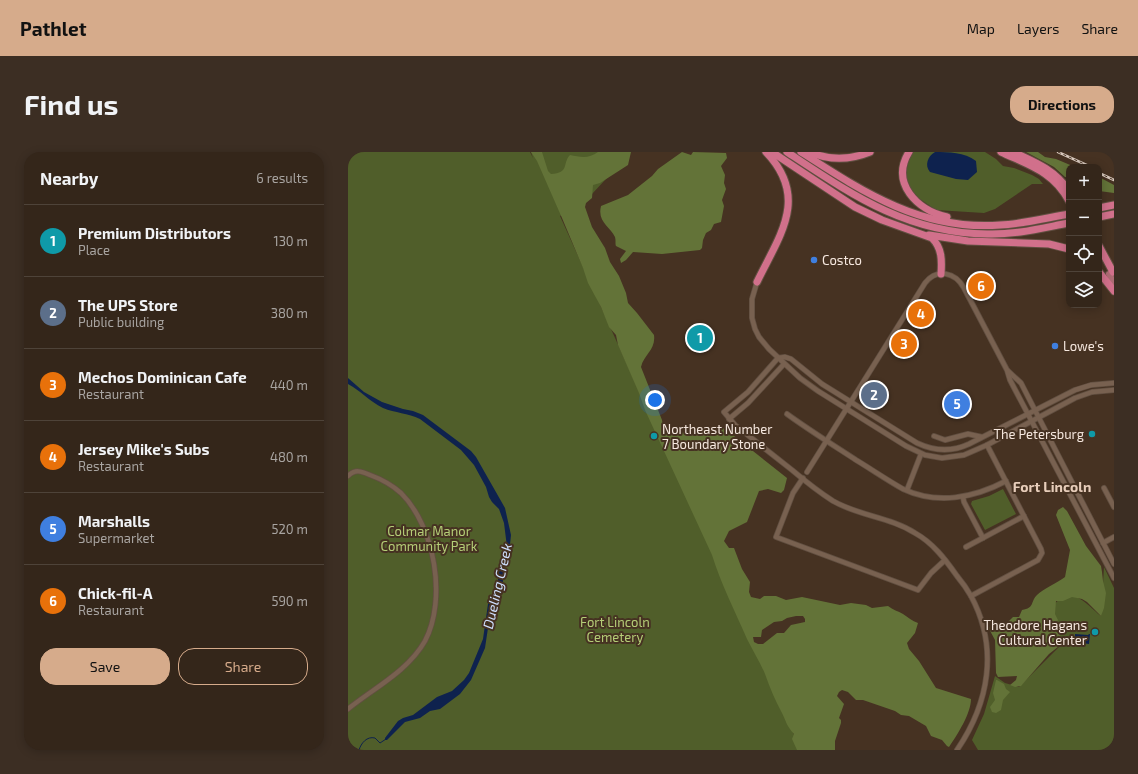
<!DOCTYPE html>
<html lang="en">
<head>
<meta charset="utf-8">
<style>
	:root { --surface:#34261a; --page:#3c2e23; --text:#f1f3f6; --muted:#a9a5a2; --line:#4e4339; --accent:#d6ab8b }
	body { margin:0; font-family:"Exo 2",sans-serif; background:var(--page); color:var(--text) }
	.controls { position:absolute; right:12px; top:12px; display:grid; overflow:hidden; border-radius:8px; box-shadow:0 2px 10px #0003 }
	.controls button { width:36px; height:36px; display:grid; place-items:center; padding:0; border:0; border-bottom:1px solid var(--line); background:var(--surface); color:var(--text); font:20px sans-serif }
	.you { position:absolute; left:307px; top:248px; width:14px; height:14px; margin:-10px; border:3px solid #fff; border-radius:50%; background:#1a73e8; box-shadow:0 0 0 6px #1a73e833 }
	.badge { display:grid; place-items:center; width:26px; height:26px; border-radius:50%; background:var(--accent); color:#fff; font-size:13px; font-weight:700 }
	.pin { position:absolute; translate:-50% -50%; border:2px solid #fff; box-shadow:0 1px 4px #0006 }
	.list { margin:0; padding:0; list-style:none }
	h2 { display:flex; justify-content:space-between; align-items:center; height:52px; margin:0; padding:0 16px; font-size:17px }
	h2 small { font-size:13px; font-weight:400; color:var(--muted) }
	.list li { display:grid; grid-template-columns:26px 1fr auto; gap:12px; align-items:center; box-sizing:border-box; height:72px; padding:0 16px; border-top:1px solid var(--line) }
	.list b { display:block; font-size:15px; white-space:nowrap }
	.list p { margin:0; font-size:13px; white-space:nowrap; color:var(--muted) }
	.list em { font-size:13px; font-style:normal; color:var(--muted) }
	.actions { display:flex; gap:8px; padding:12px 16px }
	.actions a { flex:1; padding:9px 0; border:1px solid var(--accent); border-radius:16px; text-align:center; font-size:14px; color:var(--accent) }
	.actions .main { background:var(--accent); color:#111 }
	.icon { flex:none; width:22px; height:22px; fill:none; stroke:currentColor; stroke-width:2; stroke-linecap:round; stroke-linejoin:round }
	.map { position:relative; flex:none; width:766px; height:598px; overflow:hidden; border-radius:16px }
	header { display:flex; align-items:center; gap:24px; box-sizing:border-box; height:56px; padding:0 20px; background:var(--accent); color:#111 }
	header strong { font-size:19px }
	nav { display:flex; gap:22px; margin-inline-start:auto; font-size:14px }
	.intro { display:flex; align-items:center; justify-content:space-between; box-sizing:border-box; height:96px; padding:0 24px }
	h1 { margin:0; font-size:28px }
	.button { padding:10px 18px; border-radius:16px; background:var(--accent); color:#111; font-size:14px; font-weight:700 }
	main { display:flex; gap:24px; padding:0 24px }
	aside { flex:1; background:var(--surface); border-radius:16px; box-shadow:0 2px 10px #0003 }
	.map>svg:first-child { display:block }
	.green { fill:#505e2a }
	.forest { fill:#637338; fill-rule:evenodd }
	.water { fill:#0e224e }
	.lines { fill:none; stroke-linecap:round; stroke-linejoin:round }
	.stream { stroke:#0e224e; stroke-width:1 }
	.minor-casing { stroke:#614f41; stroke-width:6 }
	.major-casing { stroke:#614f41; stroke-width:8 }
	.highway-casing { stroke:#614f41; stroke-width:9 }
	.minor { stroke:#786150; stroke-width:4.5 }
	.major { stroke:#ad6a73; stroke-width:6 }
	.highway { stroke:#d1708b; stroke-width:7 }
	.rail-casing { stroke:#d6c7bc; stroke-width:2.5 }
	.rail { stroke:#463222; stroke-width:1; stroke-dasharray:3; stroke-linecap:butt }
	.shop-dot { fill:#3f7fe0; stroke:#463222; stroke-width:1.5 }
	.culture-dot { fill:#0f9aa8; stroke:#463222; stroke-width:1.5 }
	.labels { text-anchor:middle; dominant-baseline:central; stroke-width:4; stroke-linejoin:round; paint-order:stroke }
	.poi-label { font-size:13px; fill:#f6e8df; stroke:#463222; text-anchor:start }
	.park-label { font-size:13px; fill:#b5ce77; stroke:#463222 }
	.neighbourhood-label { font-size:14px; font-weight:bold; fill:#e7cdba; stroke:#463222 }
	.water-label { font-size:14px; font-style:italic; fill:#cedffe; stroke:#463222 }
</style>
</head>
<body>
<header>
<strong>Pathlet</strong>
<nav><a>Map</a><a>Layers</a><a>Share</a></nav>
</header>
<div class="intro"><h1>Find us</h1><a class="button">Directions</a></div>
<main>
<aside>
<h2>Nearby<small>6 results</small></h2>
<ul class="list">
<li><span class="badge" style="background:#0f9aa8">1</span><div><b>Premium Distributors</b><p>Place</p></div><em>130 m</em></li>
<li><span class="badge" style="background:#5c6f8a">2</span><div><b>The UPS Store</b><p>Public building</p></div><em>380 m</em></li>
<li><span class="badge" style="background:#e8710a">3</span><div><b>Mechos Dominican Cafe</b><p>Restaurant</p></div><em>440 m</em></li>
<li><span class="badge" style="background:#e8710a">4</span><div><b>Jersey Mike's Subs</b><p>Restaurant</p></div><em>480 m</em></li>
<li><span class="badge" style="background:#3f7fe0">5</span><div><b>Marshalls</b><p>Supermarket</p></div><em>520 m</em></li>
<li><span class="badge" style="background:#e8710a">6</span><div><b>Chick-fil-A</b><p>Restaurant</p></div><em>590 m</em></li>
</ul>
<div class="actions"><a class="main">Save</a><a>Share</a></div>
</aside>
<div class="map">
<svg width="766" height="598" viewBox="0 0 766 598">
	<rect width="100%" height="100%" fill="#463222"/>
	<g class="green">
		<polygon points="0,0 182,0 185,6 183,0 283,0 244,42 212,64 453,598 0,598"/>
		<polygon points="565,0 637,0 648,7 655,14 666,16 684,23 691,27 695,32 684,32 647,57 636,61 588,58 569,45 559,31 558,23 560,9"/>
		<polygon points="655,337 668,362 637,378 623,352 624,349 641,344"/>
		<path d="M756,415L766,436V598H630L624,588L636,562L647,524L657,531L671,535L715,491C710,480 695,455 713,447C717,445 722,443 728,445C738,449 745,458 753,464Z"/>
	</g>
	<g class="forest">
		<path d="M183,0H194L200,19L203,22C222,21 214,11 222,3C232,5 241,7 250,0H283L280,13L252,31L245,33L244,46L238,51L237,55L244,75L257,96L262,110L271,124L278,141L280,151L289,161L306,183C308,198 296,202 293,215L314,268L316,280L327,282L354,277H358L366,280L376,276L439,326L436,338L433,341L420,337L411,339L399,370L381,379L376,389L381,396H386L394,417L402,430L401,440L403,445L412,447L416,444H428L438,448L454,445L492,453L503,451L518,453L524,456L540,454C545,458 550,459 555,462C560,465 564,469 570,471L567,481L559,491L561,497L571,509L588,536L623,547C623,561 610,582 601,595L599,594L594,588L583,584L578,574L561,564L553,563L547,559L515,548H508L500,540L494,538L491,540L489,544L496,552L491,566L493,568V571L487,589V598H449L444,587L446,582C438,573 439,571 434,561C427,548 422,536 417,522C412,510 405,499 399,487C387,459 373,432 364,403L297,258L291,241L270,193L268,183L261,175L253,155L240,131L235,116L214,66L189,9ZM448,464H455L457,467V470L443,473L436,481H429L415,492H410L406,490L405,485H413L414,478L426,470L434,469L439,466Z"/>
		<path d="M334,0L343,3L345,0L378,1L379,6L373,14L377,23L376,31L378,37L374,48L376,54L373,70L366,72L363,78L358,81L355,88L354,96L352,98L314,102L285,100L278,108L273,111L272,107L278,99L268,94C267,92 268,88 267,85C262,74 249,70 253,54L280,43L304,24L310,17Z"/>
		<polygon points="678,0 690,0 697,5 708,7 727,15 721,15 721,25 717,25 706,15"/>
		<polygon points="751,25 766,33 766,41 751,39"/>
		<path d="M715,355L719,359L738,394L753,414L754,420L755,429L758,441L756,456L753,464L739,450L734,447L724,445L715,449H708L707,462L710,468L708,472L710,475L708,478L712,483L715,491L701,502L673,534L667,535L662,533L668,528L669,524L650,525L648,521L647,488L640,475L657,473L665,465H671L674,458C687,456 682,450 689,443C695,437 709,431 717,425L722,398L708,363L710,358Z"/>
		<polygon points="648,528 649,528 656,532 658,537 662,540 655,548 653,558 648,561 644,560 642,555 647,548 645,541"/>
	</g>
	<g class="water">
		<path d="M587,0C601,0 616,0 628,9L629,20L620,28L608,27L582,20C576,13 580,4 587,0Z"/>
		<path d="M0,226L16,240L34,250L55,257L65,259L75,263L123,299L128,305L157,356L163,383L161,402L155,418V432L153,437L148,444L143,456L137,496L123,528L112,542L92,557L82,559L72,566L57,570L39,588H37V586L50,569L55,566L65,563L89,545L104,539L116,528L121,521L135,487L140,452L143,445L149,434L152,415L159,395L156,371L151,357L144,350L141,345L138,335L126,313L113,298L72,267C60,261 47,261 35,256C21,249 13,239 0,232Z"/>
		<polygon points="727,482 740,483 741,482 742,482 741,492 727,490"/>
	</g>
	<g class="lines">
		<path class="stream" d="M11,598C13,591 19,584 27,586L32,591L38,587"/>
		<defs>
			<g id="minor">
				<polyline points="409,130 404,147 404,166 407,177 411,185 421,197 452,226 470,239 558,294 577,303 594,306 616,303 639,293 727,246 744,240 766,238"/>
				<polyline points="660,219 673,231 766,412"/>
				<path d="M439,262C461,278 485,293 508,308C523,317 539,328 555,337C589,353 626,346 658,329"/>
				<polyline points="381,267 400,251 436,212"/>
				<polyline points="586,284 597,288 620,282 634,285"/>
				<path d="M459,320L577,131C589,116 607,120 616,136L659,218L662,228L766,426"/>
				<path d="M0,324C7,317 13,319 22,323C33,327 44,333 53,341C87,375 99,447 77,489C60,519 26,536 0,557"/>
				<polyline points="455,326 445,341 428,385 570,438 583,421 597,408"/>
				<polyline points="756,336 766,355"/>
				<polyline points="559,338 573,302"/>
				<polyline points="615,345 616,350 635,386"/>
				<polyline points="755,391 766,385"/>
				<polyline points="618,395 676,364"/>
				<polyline points="623,444 690,408 694,401 693,397 639,293"/>
				<path d="M609,598C641,551 651,496 623,444C619,437 614,430 609,424C597,407 585,391 567,381C542,365 511,364 485,349C471,340 457,329 444,318C425,303 406,288 387,273L376,260L400,240L430,206L437,205L443,207L474,232L569,291C586,299 604,300 621,292L727,238L743,233L766,231"/>
			</g>
			<polyline id="major" points="761,122 766,131"/>
			<g id="highway">
				<path d="M424,0L507,55L534,68L584,86C594,96 594,108 593,122"/>
				<path d="M439,0C503,42 558,81 639,82C667,83 694,76 721,71"/>
				<path d="M453,0C515,40 574,79 652,73C675,72 698,66 721,62"/>
				<path d="M462,0C482,9 502,8 522,0"/>
				<path d="M561,0C542,31 569,58 599,65"/>
				<path d="M653,0C681,13 706,20 721,49"/>
				<path d="M665,0C687,10 707,18 721,39"/>
				<polyline points="751,56 766,53"/>
				<polyline points="751,65 766,62"/>
				<polyline points="581,83 620,89 701,92 721,97"/>
				<polyline points="751,94 765,120"/>
				<polyline points="751,120 766,139"/>
				<path d="M409,130C431,84 462,46 418,0"/>
			</g>
		</defs>
		<use href="#minor" class="minor-casing"/>
		<use href="#major" class="major-casing"/>
		<use href="#highway" class="highway-casing"/>
		<use href="#minor" class="minor"/>
		<use href="#major" class="major"/>
		<use href="#highway" class="highway"/>
		<defs>
			<g id="rail">
				<polyline points="710,0 743,15"/>
				<polyline points="751,21 766,28"/>
			</g>
		</defs>
		<use href="#rail" class="rail-casing"/>
		<use href="#rail" class="rail"/>
	</g>
	<g class="shop-dot">
		<circle cx="466" cy="108" r="4"/>
		<circle cx="707" cy="194" r="4"/>
	</g>
	<g class="culture-dot">
		<circle cx="744" cy="282" r="4"/>
		<circle cx="306" cy="284" r="4"/>
		<circle cx="747" cy="480" r="4"/>
	</g>
	<g class="labels">
		<g class="poi-label">
			<text x="474" y="108">Costco</text>
			<text x="715" y="194">Lowe's</text>
			<text x="314" y="277">Northeast Number<tspan x="314" dy="15">7 Boundary Stone</tspan></text>
			<text x="736" y="282" text-anchor="end">The Petersburg</text>
			<text x="739" y="473" text-anchor="end">Theodore Hagans<tspan x="739" dy="15">Cultural Center</tspan></text>
		</g>
		<g class="park-label">
			<text x="81" y="379">Colmar Manor<tspan x="81" dy="15">Community Park</tspan></text>
			<text x="267" y="470">Fort Lincoln<tspan x="267" dy="15">Cemetery</tspan></text>
		</g>
		<g class="neighbourhood-label">
			<text x="704" y="334">Fort Lincoln</text>
		</g>
		<g class="water-label">
			<text transform="translate(149 434) rotate(-77)">Dueling Creek</text>
		</g>
	</g>
</svg>
<div class="controls">
<button>+</button>
<button>−</button>
<button><svg class="icon" aria-label="locate" viewBox="0 0 24 24"><circle cx="12" cy="12" r="6"/><path d="M12 2v4M12 18v4M2 12h4M18 12h4"/></svg></button>
<button><svg class="icon" aria-label="layers" viewBox="0 0 24 24"><path d="M12 4l9 5-9 5-9-5zM3 14l9 5 9-5"/></svg></button>
</div>
<div class="you"></div>
<div class="pin badge" style="left:352px;top:186px;background:#0f9aa8">1</div>
<div class="pin badge" style="left:526px;top:243px;background:#5c6f8a">2</div>
<div class="pin badge" style="left:556px;top:192px;background:#e8710a">3</div>
<div class="pin badge" style="left:573px;top:162px;background:#e8710a">4</div>
<div class="pin badge" style="left:609px;top:252px;background:#3f7fe0">5</div>
<div class="pin badge" style="left:633px;top:134px;background:#e8710a">6</div>
</div>
</main>
</body>
</html>
